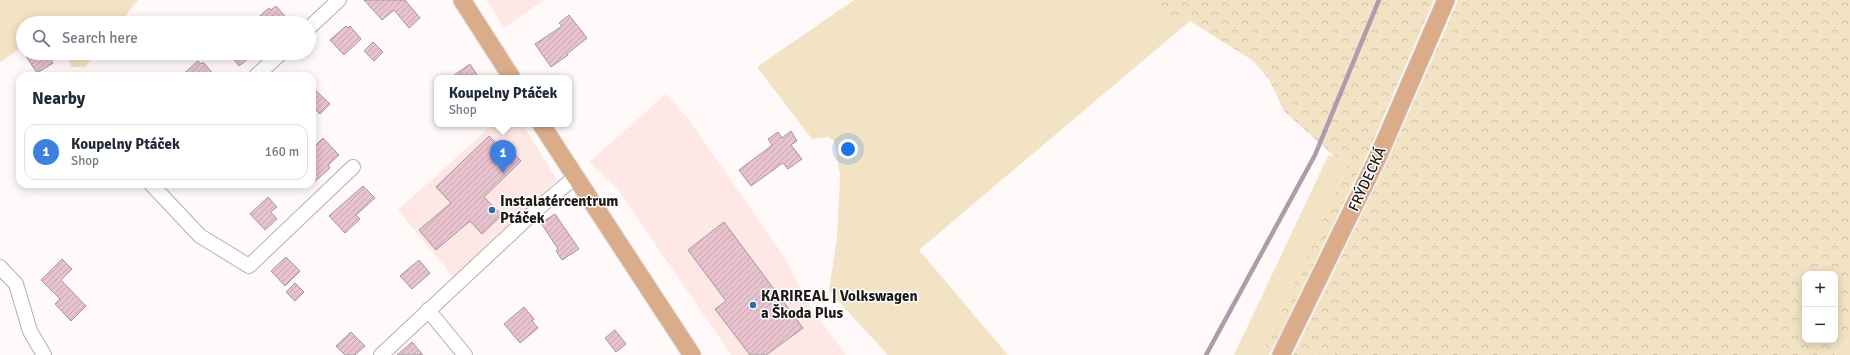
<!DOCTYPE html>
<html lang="en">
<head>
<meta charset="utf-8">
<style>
	:root { --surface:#fff; --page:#f6f6f7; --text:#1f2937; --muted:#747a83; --line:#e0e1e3; --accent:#7c3aed }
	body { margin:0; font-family:Signika,sans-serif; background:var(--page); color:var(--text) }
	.controls { position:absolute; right:12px; bottom:12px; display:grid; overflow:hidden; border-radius:8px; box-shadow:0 2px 10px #0003 }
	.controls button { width:36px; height:36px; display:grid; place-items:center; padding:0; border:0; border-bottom:1px solid var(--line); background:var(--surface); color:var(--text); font:20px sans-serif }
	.you { position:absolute; left:848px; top:149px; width:14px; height:14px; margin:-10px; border:3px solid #fff; border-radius:50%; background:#1a73e8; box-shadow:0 0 0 6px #1a73e833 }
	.badge { display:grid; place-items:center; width:26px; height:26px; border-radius:50%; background:var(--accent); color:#fff; font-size:13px; font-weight:700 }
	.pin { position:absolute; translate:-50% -33px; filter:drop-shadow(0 1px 2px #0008) }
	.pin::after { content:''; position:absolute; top:21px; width:14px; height:12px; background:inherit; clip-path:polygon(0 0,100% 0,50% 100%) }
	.popup { position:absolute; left:434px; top:75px; width:138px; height:52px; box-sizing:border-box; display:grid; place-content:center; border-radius:8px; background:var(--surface); filter:drop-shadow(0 1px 3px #0005); font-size:13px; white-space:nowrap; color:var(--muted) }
	.popup b { font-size:15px; color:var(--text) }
	.popup::after { content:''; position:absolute; left:50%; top:100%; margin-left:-8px; border:8px solid transparent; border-top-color:var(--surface) }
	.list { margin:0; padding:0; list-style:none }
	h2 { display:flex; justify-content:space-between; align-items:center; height:52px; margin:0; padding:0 16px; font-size:17px }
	h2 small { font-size:13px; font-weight:400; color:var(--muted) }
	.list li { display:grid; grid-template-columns:26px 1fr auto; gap:12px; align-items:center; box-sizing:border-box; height:56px; margin:0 8px 8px; padding:0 8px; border:1px solid var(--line); border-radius:12px }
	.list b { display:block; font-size:15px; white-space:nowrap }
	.list p { margin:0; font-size:13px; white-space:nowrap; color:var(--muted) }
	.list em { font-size:13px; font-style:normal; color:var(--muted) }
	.icon { flex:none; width:22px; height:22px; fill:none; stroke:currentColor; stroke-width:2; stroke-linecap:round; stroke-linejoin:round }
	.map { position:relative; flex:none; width:1850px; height:355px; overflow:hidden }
	.search { position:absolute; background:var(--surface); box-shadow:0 2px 10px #0003; left:16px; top:16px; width:300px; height:44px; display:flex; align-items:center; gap:10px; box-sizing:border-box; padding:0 14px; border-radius:22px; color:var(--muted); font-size:15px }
	.panel { position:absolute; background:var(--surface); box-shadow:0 2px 10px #0003; left:16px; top:72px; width:300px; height:116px; border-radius:12px }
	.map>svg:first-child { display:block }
	.built { fill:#fee8e6 }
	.green { fill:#f3e3c5 }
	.forest { fill:url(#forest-crowns); fill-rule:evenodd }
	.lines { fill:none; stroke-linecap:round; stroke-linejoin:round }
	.stream { stroke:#b09bad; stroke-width:4.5 }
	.building { fill:url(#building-hatch); stroke:#a3989b }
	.minor-casing { stroke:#b8acab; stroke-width:16 }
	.major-casing { stroke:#d7d6d6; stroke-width:19 }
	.minor { stroke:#fff; stroke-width:14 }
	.major { stroke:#daac8a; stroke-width:17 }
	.poi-dot { fill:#2670a4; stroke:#fff; stroke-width:1.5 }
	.labels { text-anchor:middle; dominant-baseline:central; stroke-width:3; stroke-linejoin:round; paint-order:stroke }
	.street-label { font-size:15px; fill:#1f1b1a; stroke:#fff }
	.poi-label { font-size:15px; font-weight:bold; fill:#1f1b1a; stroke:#fff; text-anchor:start }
</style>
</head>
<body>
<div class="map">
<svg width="1850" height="355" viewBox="0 0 1850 355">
	<defs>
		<pattern id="forest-crowns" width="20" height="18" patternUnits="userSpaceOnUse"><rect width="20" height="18" fill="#f3e3c5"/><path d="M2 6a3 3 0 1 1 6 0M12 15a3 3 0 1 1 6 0" fill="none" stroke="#d0c2a9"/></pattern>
		<pattern id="building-hatch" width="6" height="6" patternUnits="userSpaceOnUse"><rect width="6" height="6" fill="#e8c2ce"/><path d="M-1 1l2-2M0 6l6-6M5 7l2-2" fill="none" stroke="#c7a6b0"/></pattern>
	</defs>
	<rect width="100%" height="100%" fill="#fffaf9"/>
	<g class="built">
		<polygon points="486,0 544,0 504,28"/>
		<polygon points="666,94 690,121 785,258 810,306 846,355 731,355 619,191 589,162"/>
		<polygon points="493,124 523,124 557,180 455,279 398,210"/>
	</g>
	<g class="green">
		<polygon points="0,0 138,0 120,23 23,23 23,47 0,62"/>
		<polygon points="854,0 1157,0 1167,16 1190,21 919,250 1008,355 888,355 829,291 837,237 840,175 834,141 828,137 812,139 757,67"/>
		<polygon points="65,53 96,53 85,67 72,67"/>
		<polygon points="1333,155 1348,164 1261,355 1234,355 1328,156"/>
		<polygon points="1850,338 1850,355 1834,355"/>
		<polygon points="1318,347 1334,352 1335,355 1313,355"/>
	</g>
	<g class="forest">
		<polygon points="1157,0 1434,0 1368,153 1279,336 1269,355 1261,355 1348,164 1333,155 1284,111 1269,79 1252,60 1190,21 1167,16"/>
		<path d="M1458,0H1850V338L1834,355H1335L1334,352L1318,347L1313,355H1293L1387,162ZM1805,274H1835V340H1805Z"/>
	</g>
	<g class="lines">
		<polyline class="stream" points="1206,355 1315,155 1379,0"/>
	</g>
	<g class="building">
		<polygon points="364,0 405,0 420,18 409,28 394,10 382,20"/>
		<polygon points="276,6 291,23 252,23 269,8 271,10"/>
		<polygon points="569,15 587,38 567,54 568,55 551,67 535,44 562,26 559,23"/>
		<polygon points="346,26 348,28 350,26 361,39 344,55 330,40"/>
		<polygon points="373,42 383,52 374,61 364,51"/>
		<polygon points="24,53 48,53 53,63 37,73"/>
		<polygon points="229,53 255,53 239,66"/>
		<polygon points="198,61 201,64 203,62 215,76 181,76"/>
		<polygon points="470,64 479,78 450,78"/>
		<polygon points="312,87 330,104 320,114 312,106"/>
		<polygon points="791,131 797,141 791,145 802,159 788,169 783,163 751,186 739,170 771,146 772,145 768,139 778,132 782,138"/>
		<polygon points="489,136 499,146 503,143 521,161 484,197 502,215 482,234 470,221 436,250 419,230 451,203 436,187"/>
		<polygon points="323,138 339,155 328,165 330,168 312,184 312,149"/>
		<polygon points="363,186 375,198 356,215 360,219 345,233 329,216"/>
		<polygon points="268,197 277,207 271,212 277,219 265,230 250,214"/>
		<polygon points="555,214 579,249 562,260 556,251 558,249 541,223"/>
		<polygon points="724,222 803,328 766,355 750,355 715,309 726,301 688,250"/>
		<polygon points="286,257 300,271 285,286 271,271"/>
		<polygon points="62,259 72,269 61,280 86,306 71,321 55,304 60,299 41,280"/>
		<polygon points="419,260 430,273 412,289 400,276"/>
		<polygon points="295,283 304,292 295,301 286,292"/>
		<polygon points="524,307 534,319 532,321 538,328 520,343 504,324"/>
		<polygon points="615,330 626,344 616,352 605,338"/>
		<polygon points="351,332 365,346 355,355 345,355 336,346"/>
		<polygon points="412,342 423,355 397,355"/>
	</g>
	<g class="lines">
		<defs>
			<g id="minor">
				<polyline points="309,28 339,0"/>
				<polyline points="256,76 281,53"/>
				<polyline points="151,184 200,236 249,266 353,167"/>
				<polyline points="0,267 16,284 30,331 44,355"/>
				<polyline points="428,310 465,355"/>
				<polyline points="381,355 534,212 575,177"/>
			</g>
			<g id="major">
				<polyline points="462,0 512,78"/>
				<polyline points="541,124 692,355"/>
				<polyline points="1281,355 1378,157 1446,0"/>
			</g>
		</defs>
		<use href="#minor" class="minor-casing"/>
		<use href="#major" class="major-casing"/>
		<use href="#minor" class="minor"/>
		<use href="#major" class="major"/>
	</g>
	<g class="poi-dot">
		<circle cx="492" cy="210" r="4"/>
		<circle cx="753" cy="305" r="4"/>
	</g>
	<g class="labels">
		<g class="street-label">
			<text transform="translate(1367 179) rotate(-65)">FRÝDECKÁ</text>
		</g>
		<g class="poi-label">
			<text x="500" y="201">Instalatércentrum<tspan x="500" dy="17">Ptáček</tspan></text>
			<text x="761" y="296">KARIREAL | Volkswagen<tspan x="761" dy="17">a Škoda Plus</tspan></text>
		</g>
	</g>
</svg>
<div class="controls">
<button>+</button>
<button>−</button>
</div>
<div class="you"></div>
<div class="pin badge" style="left:503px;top:173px;background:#3f7fe0">1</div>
<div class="popup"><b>Koupelny Ptáček</b>Shop</div>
<div class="search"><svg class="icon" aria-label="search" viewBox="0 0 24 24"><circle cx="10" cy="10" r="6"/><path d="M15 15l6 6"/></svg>Search here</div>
<section class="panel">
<h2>Nearby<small></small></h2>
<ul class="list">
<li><span class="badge" style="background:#3f7fe0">1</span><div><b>Koupelny Ptáček</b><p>Shop</p></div><em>160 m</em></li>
</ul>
</section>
</div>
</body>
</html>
